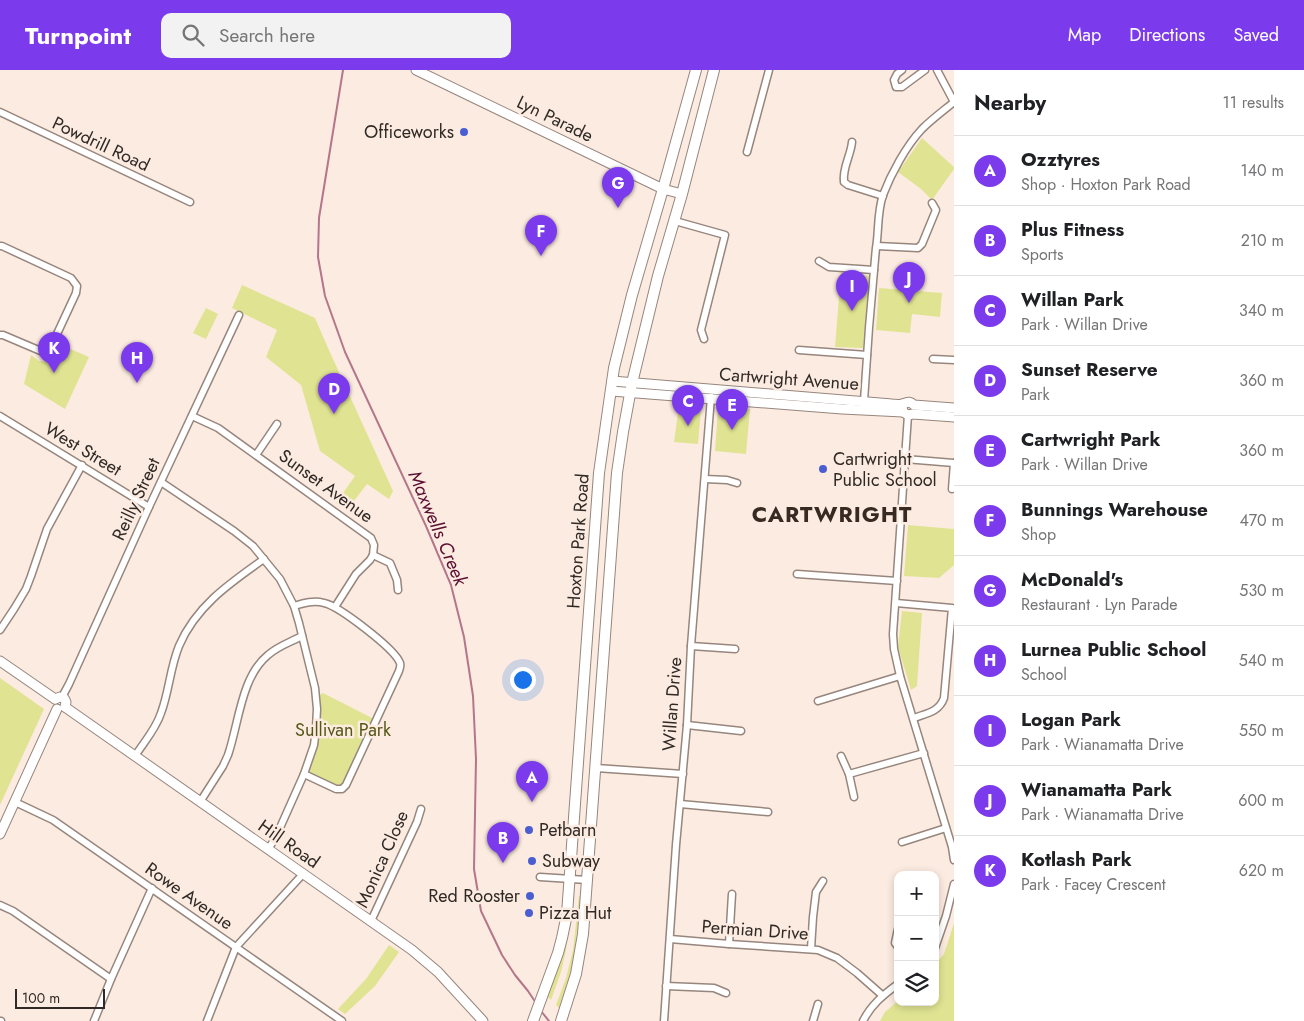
<!DOCTYPE html>
<html lang="en">
<head>
<meta charset="utf-8">
<style>
	:root { --surface:#fff; --page:#f2f2f2; --text:#202124; --muted:#757577; --line:#e0e0e0; --accent:#7c3aed }
	body { margin:0; font-family:Jost,sans-serif; background:var(--page); color:var(--text) }
	.controls { position:absolute; right:15px; bottom:15px; display:grid; overflow:hidden; border-radius:10px; box-shadow:0 2px 8px #0003 }
	.controls button { width:45px; height:45px; display:grid; place-items:center; padding:0; border:0; border-bottom:1px solid var(--line); background:var(--surface); color:var(--text); font:25px sans-serif }
	.scale { position:absolute; left:15px; bottom:12px; width:90px; box-sizing:border-box; padding-left:5px; border:2px solid #302a26; border-top:0; font-size:14px; line-height:18px; white-space:nowrap; color:#302a26; -webkit-text-stroke:4px #fcebe0; paint-order:stroke }
	.you { position:absolute; left:522px; top:609px; width:18px; height:18px; margin:-12px; border:4px solid #fff; border-radius:50%; background:#1a73e8; box-shadow:0 0 0 8px #1a73e833 }
	.badge { display:grid; place-items:center; width:32px; height:32px; border-radius:50%; background:var(--accent); color:#fff; font-size:16px; font-weight:700 }
	.pin { position:absolute; translate:-50% -41px; filter:drop-shadow(0 1px 2px #0008) }
	.pin::after { content:''; position:absolute; top:26px; width:18px; height:15px; background:inherit; clip-path:polygon(0 0,100% 0,50% 100%) }
	.list { margin:0; padding:0; list-style:none }
	h2 { display:flex; justify-content:space-between; align-items:center; height:65px; margin:0; padding:0 20px; font-size:21px }
	h2 small { font-size:16px; font-weight:400; color:var(--muted) }
	.list li { display:grid; grid-template-columns:32px 1fr auto; gap:15px; align-items:center; box-sizing:border-box; height:70px; padding:0 20px; border-top:1px solid var(--line) }
	.list b { display:block; font-size:19px; white-space:nowrap }
	.list p { margin:0; font-size:16px; white-space:nowrap; color:var(--muted) }
	.list em { font-size:16px; font-style:normal; color:var(--muted) }
	.icon { flex:none; width:28px; height:28px; fill:none; stroke:currentColor; stroke-width:2; stroke-linecap:round; stroke-linejoin:round }
	.map { position:relative; flex:none; width:954px; height:951px; overflow:hidden }
	header { display:flex; align-items:center; gap:30px; box-sizing:border-box; height:70px; padding:0 25px; background:var(--accent); color:#fff }
	header strong { font-size:24px }
	nav { display:flex; gap:28px; margin-inline-start:auto; font-size:18px }
	.search { width:350px; height:45px; background:var(--page); display:flex; align-items:center; gap:12px; box-sizing:border-box; padding:0 18px; border-radius:10px; color:var(--muted); font-size:19px }
	main { display:flex }
	aside { flex:1; background:var(--surface) }
	.map>svg:first-child { display:block }
	.green { fill:#e0e492 }
	.lines { fill:none; stroke-linecap:round; stroke-linejoin:round }
	.stream { stroke:#b4768a; stroke-width:2 }
	.street-casing { stroke:#96867d; stroke-width:9 }
	.secondary-casing { stroke:#96867d; stroke-width:11 }
	.primary-casing { stroke:#96867d; stroke-width:12 }
	.street { stroke:#fff; stroke-width:6 }
	.secondary { stroke:#fff; stroke-width:9 }
	.primary { stroke:#fff; stroke-width:10 }
	.poi-dot { fill:#4a5dd1; stroke:#fcebe0; stroke-width:2 }
	.labels { text-anchor:middle; dominant-baseline:central; stroke-width:5; stroke-linejoin:round; paint-order:stroke }
	.street-label { font-size:18px; fill:#302a26; stroke:#fcebe0 }
	.poi-label { font-size:18px; fill:#302a26; stroke:#fcebe0; text-anchor:start }
	.park-label { font-size:18px; fill:#545616; stroke:#fcebe0 }
	.water-label { font-size:19px; font-style:italic; fill:#5b0f33; stroke:#fcebe0 }
	.district-label { font-size:22px; font-weight:bold; letter-spacing:1px; fill:#372a22; stroke:#fcebe0 }
</style>
</head>
<body>
<header>
<strong>Turnpoint</strong>
<div class="search"><svg class="icon" aria-label="search" viewBox="0 0 24 24"><circle cx="10" cy="10" r="6"/><path d="M15 15l6 6"/></svg>Search here</div>
<nav><a>Map</a><a>Directions</a><a>Saved</a></nav>
</header>
<main>
<div class="map">
<svg width="954" height="951" viewBox="0 0 954 951">
	<rect width="100%" height="100%" fill="#fcebe0"/>
	<g class="green">
		<polygon points="922,68 954,97 954,99 932,130 921,119 898,102"/>
		<polygon points="841,202 869,206 863,278 835,277"/>
		<polygon points="242,215 315,248 328,278 393,421 389,429 367,414 347,440 336,433 355,406 320,381 301,315 266,287 277,260 232,238"/>
		<polygon points="879,218 942,223 940,247 912,244 910,263 876,260"/>
		<polygon points="206,238 218,244 206,269 193,263"/>
		<polygon points="61,275 89,287 65,339 24,314 31,285 39,291 50,292 59,286"/>
		<polygon points="679,335 698,336 701,339 698,374 674,372"/>
		<polygon points="721,336 750,339 746,384 715,381 718,339"/>
		<polygon points="908,455 954,459 954,495 939,508 904,506"/>
		<polygon points="902,541 922,543 917,616 911,620 898,577"/>
		<polygon points="0,608 44,639 0,735"/>
		<polygon points="323,623 374,649 344,712 339,716 335,716 313,706 310,703 310,699 317,674 321,652 320,625"/>
		<polygon points="579,826 581,827 582,838 578,853 575,879 571,901 559,938 556,935 566,908 573,880"/>
		<polygon points="571,833 566,880 561,902 551,930 546,925"/>
		<polygon points="954,853 954,951 880,951 885,942 898,931 898,932 935,932 935,894 944,884"/>
		<polygon points="389,875 399,882 375,916 345,944 338,939 366,909"/>
	</g>
	<g class="lines">
		<g class="stream">
			<polyline points="343,0 319,148 318,187 325,226 345,282 426,456 451,515 464,567 473,626 476,689 474,799 481,841 502,885 515,905 528,921 536,933"/>
			<polyline points="541,941 549,951"/>
		</g>
		<defs>
			<g id="street">
				<polyline points="902,0 897,4 894,10 896,17 902,17 925,0"/>
				<polyline points="937,0 954,32"/>
				<polyline points="0,42 190,132"/>
				<path d="M852,72C851,85 842,98 844,112L848,115L883,126"/>
				<polyline points="747,82 769,0"/>
				<polyline points="675,151 725,165 701,260 704,269"/>
				<polyline points="0,176 2,176 71,208 77,216 76,223 50,279 43,282 3,265 0,265"/>
				<polyline points="877,176 918,178 922,174 936,140 932,133"/>
				<polyline points="819,191 829,197 874,200"/>
				<polyline points="799,280 867,285"/>
				<polyline points="933,289 954,290"/>
				<path d="M865,334L864,331C867,280 871,229 876,178C879,161 877,142 883,125C891,104 906,76 922,59C932,49 943,41 954,32"/>
				<polyline points="908,345 893,564 894,579 900,606 952,777 954,790"/>
				<polyline points="0,346 149,437"/>
				<polyline points="192,346 218,358 371,468 374,475 373,485 370,490 356,504 335,537"/>
				<polyline points="256,385 277,354"/>
				<polyline points="905,389 954,393"/>
				<polyline points="705,409 727,410 737,413"/>
				<polyline points="161,412 234,461 253,476 280,509 294,536 299,553 315,618 317,639 316,658 314,675 304,704 275,769 268,779"/>
				<polyline points="952,419 954,393"/>
				<polyline points="373,485 390,493 397,510 398,520"/>
				<polyline points="797,504 897,511"/>
				<path d="M896,533L952,538L944,628C939,642 927,643 914,648"/>
				<path d="M294,536C304,533 314,530 324,533C339,536 395,579 400,593C401,596 400,597 399,601L346,715L342,719H336L304,704"/>
				<polyline points="0,560 14,539 26,519 31,506 47,459 82,395"/>
				<polyline points="691,576 735,579"/>
				<polyline points="62,627 69,614 149,437 239,245"/>
				<polyline points="818,631 900,606"/>
				<polyline points="687,655 741,661"/>
				<path d="M135,686C144,672 156,659 161,643C169,622 170,598 179,576C196,536 230,513 264,489"/>
				<polyline points="841,686 849,704 854,727"/>
				<polyline points="596,698 683,704"/>
				<polyline points="849,704 924,683"/>
				<polyline points="15,732 53,750 342,951"/>
				<path d="M200,732L223,696L228,685C239,653 241,607 268,585C278,576 291,572 302,566"/>
				<polyline points="680,734 768,742"/>
				<polyline points="902,772 946,758"/>
				<polyline points="540,807 587,810"/>
				<polyline points="0,835 13,841 111,909"/>
				<polyline points="371,851 417,752 421,739"/>
				<polyline points="898,859 895,873 898,877"/>
				<polyline points="670,869 729,874 818,880 837,888 857,903 882,925"/>
				<polyline points="729,874 732,824"/>
				<polyline points="935,878 946,846 954,814"/>
				<polyline points="811,879 813,847 816,822 823,811"/>
				<polyline points="666,916 714,918 726,923"/>
				<polyline points="0,951 1,951"/>
				<polyline points="94,951 111,909 152,818"/>
				<polyline points="207,951 236,877 303,804"/>
				<polyline points="664,951 676,775 687,655 691,576 711,327"/>
				<polyline points="813,951 818,934"/>
				<path d="M863,951C871,935 883,925 898,914"/>
			</g>
			<g id="secondary">
				<polyline points="416,0 663,119 682,124"/>
				<path d="M612,311L892,334C895,334 899,335 902,334C907,333 909,330 914,335L954,338"/>
				<polyline points="611,321 842,339 903,342"/>
				<polyline points="902,337 903,342 908,345 913,344 954,347"/>
				<polyline points="0,591 55,629"/>
				<polyline points="55,629 60,627 64,628 66,632 65,637"/>
				<polyline points="65,637 412,880 438,902 483,951"/>
				<polyline points="0,764 57,639"/>
			</g>
			<g id="primary">
				<polyline points="533,951 558,883 562,868 567,844 599,403 614,298 632,225 663,119 696,0"/>
				<polyline points="561,951 576,904 583,864 617,403 623,362 632,313 658,206 682,124 714,0"/>
			</g>
		</defs>
		<use href="#street" class="street-casing"/>
		<use href="#secondary" class="secondary-casing"/>
		<use href="#primary" class="primary-casing"/>
		<use href="#street" class="street"/>
		<use href="#secondary" class="secondary"/>
		<use href="#primary" class="primary"/>
	</g>
	<g class="poi-dot">
		<circle cx="464" cy="62" r="5"/>
		<circle cx="823" cy="399" r="5"/>
		<circle cx="529" cy="760" r="5"/>
		<circle cx="532" cy="791" r="5"/>
		<circle cx="530" cy="826" r="5"/>
		<circle cx="529" cy="843" r="5"/>
	</g>
	<g class="labels">
		<g class="street-label">
			<text transform="translate(555 49) rotate(26)">Lyn Parade</text>
			<text transform="translate(101 74) rotate(25)">Powdrill Road</text>
			<text transform="translate(789 309) rotate(4)">Cartwright Avenue</text>
			<text transform="translate(83 379) rotate(31)">West Street</text>
			<text transform="translate(326 416) rotate(36)">Sunset Avenue</text>
			<text transform="translate(136 429) rotate(-65)">Reilly Street</text>
			<text transform="translate(578 471) rotate(-86)">Hoxton Park Road</text>
			<text transform="translate(672 634) rotate(-86)">Willan Drive</text>
			<text transform="translate(289 774) rotate(35)">Hill Road</text>
			<text transform="translate(382 789) rotate(-66)">Monica Close</text>
			<text transform="translate(189 826) rotate(35)">Rowe Avenue</text>
			<text transform="translate(755 860) rotate(4)">Permian Drive</text>
		</g>
		<g class="poi-label">
			<text x="454" y="62" text-anchor="end">Officeworks</text>
			<text x="833" y="389">Cartwright<tspan x="833" dy="21">Public School</tspan></text>
			<text x="539" y="760">Petbarn</text>
			<text x="542" y="791">Subway</text>
			<text x="520" y="826" text-anchor="end">Red Rooster</text>
			<text x="539" y="843">Pizza Hut</text>
		</g>
		<g class="park-label">
			<text x="343" y="660">Sullivan Park</text>
		</g>
		<g class="water-label">
			<text transform="translate(438 458) rotate(67)">Maxwells Creek</text>
		</g>
		<g class="district-label">
			<text x="832" y="444">CARTWRIGHT</text>
		</g>
	</g>
</svg>
<div class="controls">
<button>+</button>
<button>−</button>
<button><svg class="icon" aria-label="layers" viewBox="0 0 24 24"><path d="M12 4l9 5-9 5-9-5zM3 14l9 5 9-5"/></svg></button>
</div>
<div class="scale">100 m</div>
<div class="you"></div>
<div class="pin badge" style="left:532px;top:732px">A</div>
<div class="pin badge" style="left:503px;top:793px">B</div>
<div class="pin badge" style="left:688px;top:356px">C</div>
<div class="pin badge" style="left:334px;top:344px">D</div>
<div class="pin badge" style="left:732px;top:360px">E</div>
<div class="pin badge" style="left:541px;top:186px">F</div>
<div class="pin badge" style="left:618px;top:138px">G</div>
<div class="pin badge" style="left:137px;top:313px">H</div>
<div class="pin badge" style="left:852px;top:241px">I</div>
<div class="pin badge" style="left:909px;top:233px">J</div>
<div class="pin badge" style="left:54px;top:303px">K</div>
</div>
<aside>
<h2>Nearby<small>11 results</small></h2>
<ul class="list">
<li><span class="badge">A</span><div><b>Ozztyres</b><p>Shop · Hoxton Park Road</p></div><em>140 m</em></li>
<li><span class="badge">B</span><div><b>Plus Fitness</b><p>Sports</p></div><em>210 m</em></li>
<li><span class="badge">C</span><div><b>Willan Park</b><p>Park · Willan Drive</p></div><em>340 m</em></li>
<li><span class="badge">D</span><div><b>Sunset Reserve</b><p>Park</p></div><em>360 m</em></li>
<li><span class="badge">E</span><div><b>Cartwright Park</b><p>Park · Willan Drive</p></div><em>360 m</em></li>
<li><span class="badge">F</span><div><b>Bunnings Warehouse</b><p>Shop</p></div><em>470 m</em></li>
<li><span class="badge">G</span><div><b>McDonald's</b><p>Restaurant · Lyn Parade</p></div><em>530 m</em></li>
<li><span class="badge">H</span><div><b>Lurnea Public School</b><p>School</p></div><em>540 m</em></li>
<li><span class="badge">I</span><div><b>Logan Park</b><p>Park · Wianamatta Drive</p></div><em>550 m</em></li>
<li><span class="badge">J</span><div><b>Wianamatta Park</b><p>Park · Wianamatta Drive</p></div><em>600 m</em></li>
<li><span class="badge">K</span><div><b>Kotlash Park</b><p>Park · Facey Crescent</p></div><em>620 m</em></li>
</ul>
</aside>
</main>
</body>
</html>
